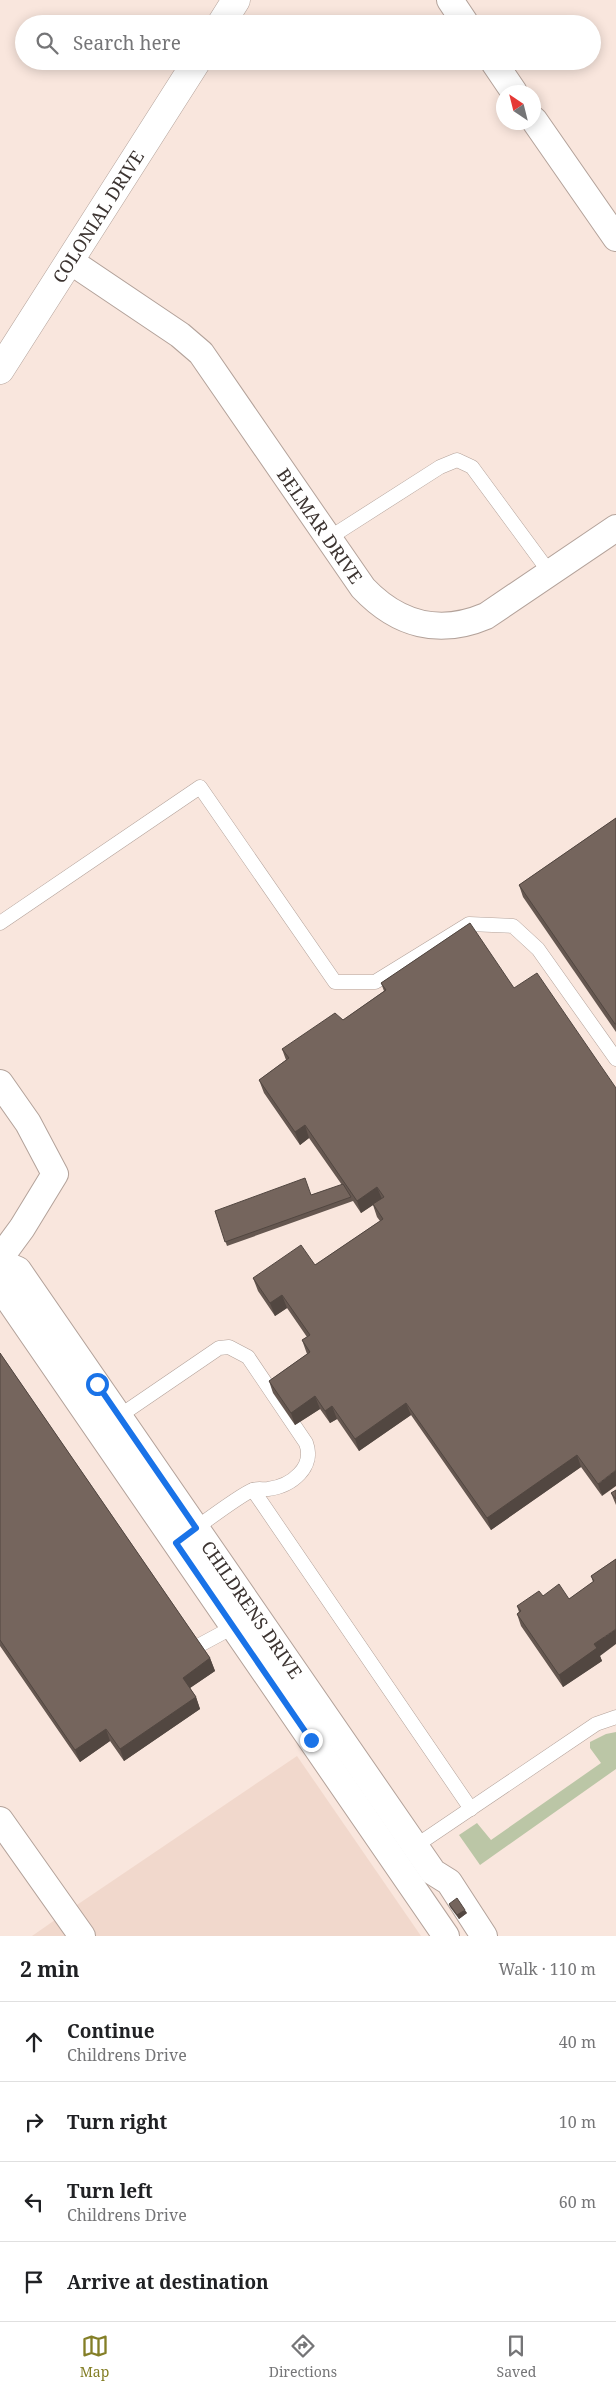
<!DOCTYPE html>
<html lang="en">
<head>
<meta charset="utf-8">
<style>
	:root { --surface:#fff; --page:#f6f6f6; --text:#202124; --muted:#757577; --line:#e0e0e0; --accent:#847f27 }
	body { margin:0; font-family:"Noto Serif",serif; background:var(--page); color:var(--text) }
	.compass { position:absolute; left:496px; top:85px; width:45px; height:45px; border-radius:50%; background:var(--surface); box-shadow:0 2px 12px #0003; rotate:325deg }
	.stop { position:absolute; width:15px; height:15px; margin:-11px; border:4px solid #1a73e8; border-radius:50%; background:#fff }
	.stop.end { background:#1a73e8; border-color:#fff; box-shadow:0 1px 5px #0008 }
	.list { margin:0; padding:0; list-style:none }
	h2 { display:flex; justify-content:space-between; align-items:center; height:65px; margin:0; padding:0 20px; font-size:21px }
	h2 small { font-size:16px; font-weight:400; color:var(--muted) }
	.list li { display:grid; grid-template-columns:32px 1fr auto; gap:15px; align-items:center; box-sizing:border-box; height:80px; padding:0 20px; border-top:1px solid var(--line) }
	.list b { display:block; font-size:19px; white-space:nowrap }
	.list p { margin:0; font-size:16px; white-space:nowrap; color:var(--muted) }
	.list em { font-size:16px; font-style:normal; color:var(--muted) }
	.icon { flex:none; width:28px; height:28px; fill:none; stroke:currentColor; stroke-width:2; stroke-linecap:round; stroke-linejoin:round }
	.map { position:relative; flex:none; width:616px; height:1936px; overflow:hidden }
	.search { position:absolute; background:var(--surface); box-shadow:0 2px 12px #0003; left:15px; right:15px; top:15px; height:55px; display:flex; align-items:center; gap:12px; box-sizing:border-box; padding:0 18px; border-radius:28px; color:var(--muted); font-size:19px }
	.sheet { height:385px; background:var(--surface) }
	nav { display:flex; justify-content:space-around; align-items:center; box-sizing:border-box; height:70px; border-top:1px solid var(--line); background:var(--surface); font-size:14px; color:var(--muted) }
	nav a { display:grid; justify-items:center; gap:2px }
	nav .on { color:var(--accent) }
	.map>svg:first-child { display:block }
	.built { fill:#f1d8cc }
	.grass { fill:#bbc6a6 }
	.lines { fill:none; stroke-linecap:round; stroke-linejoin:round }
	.lane-casing { stroke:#b3a29a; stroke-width:15 }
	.street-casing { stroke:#b3a29a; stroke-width:28 }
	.secondary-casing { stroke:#b3a29a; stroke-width:29 }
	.lane { stroke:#fff; stroke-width:14 }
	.street { stroke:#fff; stroke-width:26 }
	.secondary { stroke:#fff; stroke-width:28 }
	.wall { fill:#655750 }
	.shaded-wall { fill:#524741 }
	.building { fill:#75655d; stroke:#524741 }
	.route { stroke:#1a73e8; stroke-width:6 }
	.labels { text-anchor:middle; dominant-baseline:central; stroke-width:5; stroke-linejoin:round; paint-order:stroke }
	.street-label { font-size:18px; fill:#3c3431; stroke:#fff }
</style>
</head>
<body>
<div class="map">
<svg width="616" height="1936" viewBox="0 0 616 1936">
	<rect width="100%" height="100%" fill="#f9e6dd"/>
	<polygon class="built" points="297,1756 421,1936 32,1936 65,1913"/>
	<polygon class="grass" points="616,1732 616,1769 480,1865 459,1835 477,1823 491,1840 601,1763 590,1748 590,1742 606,1734"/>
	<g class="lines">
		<defs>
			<g id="lane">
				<polyline points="329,538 440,467 457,460 472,467 550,573"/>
				<polyline points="0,923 200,787 335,982 375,982 469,924 513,926 538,949 616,1059"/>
				<path d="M115,1419L219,1348L229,1347L248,1357L306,1443C315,1467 292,1486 268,1489C264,1490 258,1488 253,1490C243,1493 203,1523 192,1531"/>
				<polyline points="253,1490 471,1809"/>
				<polyline points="198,1646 237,1625"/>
				<polyline points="411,1849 596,1724 616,1717"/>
			</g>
			<g id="street">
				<polyline points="450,0 466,24"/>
				<polyline points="493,61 514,92"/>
				<polyline points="534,120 616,238"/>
				<path id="s1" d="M70,261L180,335L201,353L363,588C398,625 439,636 486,616L616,528"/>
				<polyline points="0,1083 28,1123 55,1174 22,1228 0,1258"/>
				<path id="s2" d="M0,1262L18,1270L433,1872L449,1882L484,1936"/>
				<polyline points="0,1287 446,1936"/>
				<polyline points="0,1820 82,1936"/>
			</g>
			<g id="secondary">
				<polyline points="221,24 236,0"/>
				<path id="s3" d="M0,370L197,61"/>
			</g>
		</defs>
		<use href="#lane" class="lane-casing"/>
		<use href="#street" class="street-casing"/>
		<use href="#secondary" class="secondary-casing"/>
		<use href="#lane" class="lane"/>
		<use href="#street" class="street"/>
		<use href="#secondary" class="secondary"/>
	</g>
	<g class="wall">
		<polygon points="616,818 616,1032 523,897 519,885"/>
		<polygon points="470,923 602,1496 581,1467 491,1530 411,1415 359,1451 337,1419 330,1423 320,1409 295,1425 273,1393 269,1381 307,1354 302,1340 307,1337 287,1308 275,1316 258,1291 253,1278 315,1265 380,1221 377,1217 373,1205 361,1213 353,1201 227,1246 215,1211 311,1195 342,1185 309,1138 300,1145 264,1093 259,1080 286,1060 282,1049 343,1020 384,991 381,983"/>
		<polygon points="0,1353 210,1658 215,1671 190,1688 196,1697 200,1709 124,1761 110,1741 80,1762 0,1646"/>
		<polygon points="616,1490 616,1505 611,1493"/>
		<polygon points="616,1559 600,1656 602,1661 563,1687 521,1626 517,1614 519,1612 517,1606 543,1596 569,1599 593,1582 591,1576"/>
		<polygon points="449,1904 467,1913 459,1919 450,1907"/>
	</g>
	<g class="shaded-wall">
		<polygon points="305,1125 309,1138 300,1145 295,1132"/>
		<polygon points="377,1187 382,1199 361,1213 357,1201"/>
		<polygon points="282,1295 287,1308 275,1316 270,1303"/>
		<polygon points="315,1396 320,1409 295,1425 291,1413"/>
		<polygon points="406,1403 411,1415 359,1451 355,1439"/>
		<polygon points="332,1406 337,1419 330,1423 325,1411"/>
		<polygon points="577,1455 581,1467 491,1530 487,1518"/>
		<polygon points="616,1470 616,1486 602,1496 598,1484"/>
		<polygon points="616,1629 616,1644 600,1656 602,1661 563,1687 559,1675 594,1644"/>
		<polygon points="210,1658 215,1671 187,1690 183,1678"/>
		<polygon points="196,1697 200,1709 124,1761 120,1749"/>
		<polygon points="106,1729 110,1741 80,1762 75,1750"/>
		<polygon points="465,1910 467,1913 459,1919 457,1915"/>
	</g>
	<g class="building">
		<polygon points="616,818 616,1024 615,1024 519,885"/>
		<polygon points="470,923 514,988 537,973 616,1088 616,1470 598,1484 577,1455 487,1518 406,1403 355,1439 332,1406 325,1411 315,1396 291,1413 269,1381 310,1352 302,1340 310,1335 282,1295 270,1303 253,1278 301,1245 315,1265 383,1219 373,1204 384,1197 377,1187 357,1201 305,1125 295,1132 259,1080 289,1058 282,1049 335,1013 343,1020 386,990 381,983"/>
		<polygon points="305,1178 311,1195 343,1184 351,1197 225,1242 215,1211"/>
		<polygon points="0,1353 210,1658 183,1678 196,1697 120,1749 106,1729 75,1750 0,1640"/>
		<polygon points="616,1490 616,1499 611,1493"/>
		<polygon points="616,1559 616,1629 594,1644 597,1648 559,1675 517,1614 521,1611 517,1606 539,1591 543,1596 559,1584 569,1599 594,1581 591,1576"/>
		<polygon points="457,1898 465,1910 457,1915 449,1904"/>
	</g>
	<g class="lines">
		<polyline class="route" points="97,1384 196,1528 176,1543 311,1740"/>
	</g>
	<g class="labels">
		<g class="street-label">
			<text stroke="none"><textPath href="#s3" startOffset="182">COLONIAL DRIVE</textPath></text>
			<text stroke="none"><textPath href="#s1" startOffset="370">BELMAR DRIVE</textPath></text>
			<text stroke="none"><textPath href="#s2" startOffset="432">CHILDRENS DRIVE</textPath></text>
		</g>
	</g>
</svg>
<svg class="compass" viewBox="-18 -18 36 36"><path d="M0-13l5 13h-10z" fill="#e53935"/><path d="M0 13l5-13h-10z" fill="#757577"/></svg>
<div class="stop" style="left:97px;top:1384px"></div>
<div class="stop end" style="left:311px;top:1740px"></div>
<div class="search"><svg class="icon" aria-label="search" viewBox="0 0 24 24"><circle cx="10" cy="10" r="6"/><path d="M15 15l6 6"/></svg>Search here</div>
</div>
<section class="sheet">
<h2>2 min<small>Walk · 110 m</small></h2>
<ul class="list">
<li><svg class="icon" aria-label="ahead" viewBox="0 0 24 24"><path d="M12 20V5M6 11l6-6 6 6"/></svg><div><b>Continue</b><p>Childrens Drive</p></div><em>40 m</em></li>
<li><svg class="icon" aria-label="right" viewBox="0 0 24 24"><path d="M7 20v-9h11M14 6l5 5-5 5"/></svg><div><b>Turn right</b></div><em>10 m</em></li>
<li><svg class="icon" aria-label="left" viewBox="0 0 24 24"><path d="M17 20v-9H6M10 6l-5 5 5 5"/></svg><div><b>Turn left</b><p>Childrens Drive</p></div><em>60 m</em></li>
<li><svg class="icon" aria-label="arrive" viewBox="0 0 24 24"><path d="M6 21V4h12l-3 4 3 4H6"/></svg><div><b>Arrive at destination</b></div></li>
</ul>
</section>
<nav>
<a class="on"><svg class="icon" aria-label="map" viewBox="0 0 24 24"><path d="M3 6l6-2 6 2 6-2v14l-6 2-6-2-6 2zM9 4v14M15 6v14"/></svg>Map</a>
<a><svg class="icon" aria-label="directions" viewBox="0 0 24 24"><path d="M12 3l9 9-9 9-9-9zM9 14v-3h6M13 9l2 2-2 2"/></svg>Directions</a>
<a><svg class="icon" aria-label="saved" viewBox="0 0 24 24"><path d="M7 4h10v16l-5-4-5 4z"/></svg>Saved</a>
</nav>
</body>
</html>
